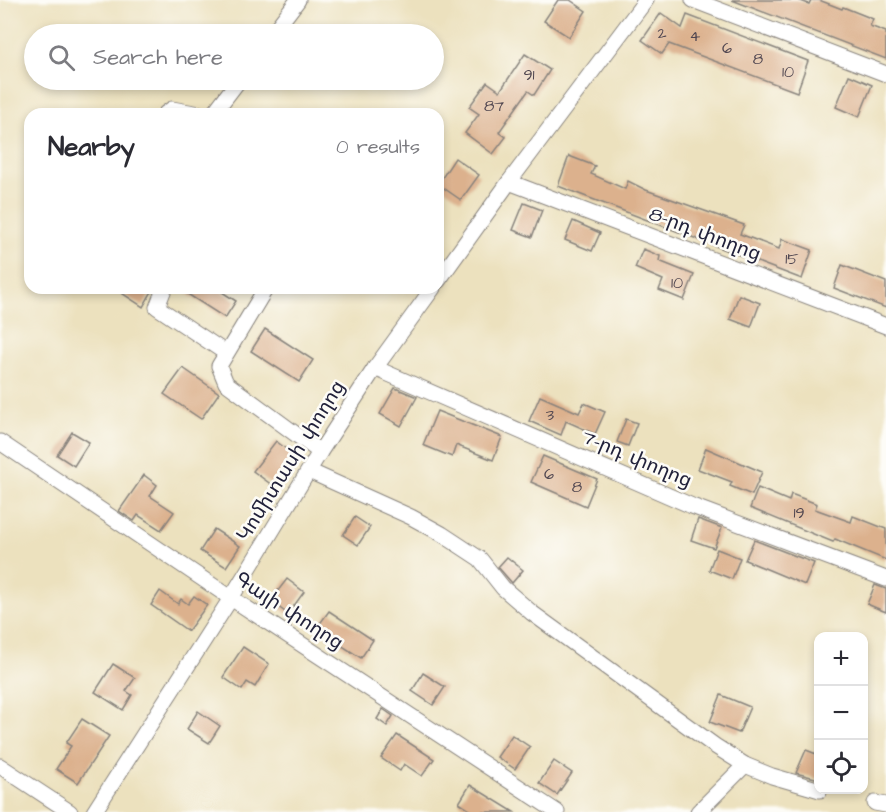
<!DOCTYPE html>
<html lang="en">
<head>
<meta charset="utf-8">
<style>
	:root { --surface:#fff; --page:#f7f7f7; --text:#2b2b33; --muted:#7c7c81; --line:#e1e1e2 }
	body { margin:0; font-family:"Architects Daughter","Noto Sans Armenian",sans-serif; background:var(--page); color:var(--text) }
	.controls { position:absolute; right:18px; bottom:18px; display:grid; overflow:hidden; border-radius:12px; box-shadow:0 3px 9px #0003 }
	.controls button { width:54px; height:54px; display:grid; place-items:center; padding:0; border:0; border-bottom:2px solid var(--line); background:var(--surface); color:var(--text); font:30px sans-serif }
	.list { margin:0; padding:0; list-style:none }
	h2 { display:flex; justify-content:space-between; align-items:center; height:78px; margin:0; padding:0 24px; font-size:26px }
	h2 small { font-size:20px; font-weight:400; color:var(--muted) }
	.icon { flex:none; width:33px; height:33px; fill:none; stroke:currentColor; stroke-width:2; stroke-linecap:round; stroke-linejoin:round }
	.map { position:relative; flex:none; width:886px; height:812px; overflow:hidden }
	.search { position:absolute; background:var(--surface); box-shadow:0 3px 9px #0003; left:24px; top:24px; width:420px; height:66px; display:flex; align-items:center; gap:15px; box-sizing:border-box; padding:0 21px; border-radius:33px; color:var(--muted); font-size:22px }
	.panel { position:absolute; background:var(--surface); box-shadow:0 3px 9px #0003; left:24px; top:108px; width:420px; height:186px; border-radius:18px }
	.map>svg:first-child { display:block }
	.building { fill:#dcb18d }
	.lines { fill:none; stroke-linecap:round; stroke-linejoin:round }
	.minor-casing { stroke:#87827c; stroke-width:17 }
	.minor { stroke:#fff; stroke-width:15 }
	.labels { text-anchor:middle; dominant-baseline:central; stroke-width:5; stroke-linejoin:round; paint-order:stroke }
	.number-label { font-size:16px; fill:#504650 }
	.street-label { font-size:20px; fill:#22223b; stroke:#fdfcf7 }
</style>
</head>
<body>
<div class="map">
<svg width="886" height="812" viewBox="0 0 886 812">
	<rect width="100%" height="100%" fill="#fdfcf7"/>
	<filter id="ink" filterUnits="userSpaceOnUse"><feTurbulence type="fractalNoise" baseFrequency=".0167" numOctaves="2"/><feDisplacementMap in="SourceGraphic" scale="12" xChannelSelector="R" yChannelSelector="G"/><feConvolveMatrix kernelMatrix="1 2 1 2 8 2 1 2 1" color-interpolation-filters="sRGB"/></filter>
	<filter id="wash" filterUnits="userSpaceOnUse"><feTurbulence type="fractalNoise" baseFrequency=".008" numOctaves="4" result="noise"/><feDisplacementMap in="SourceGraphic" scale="24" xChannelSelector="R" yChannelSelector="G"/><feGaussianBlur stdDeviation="1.35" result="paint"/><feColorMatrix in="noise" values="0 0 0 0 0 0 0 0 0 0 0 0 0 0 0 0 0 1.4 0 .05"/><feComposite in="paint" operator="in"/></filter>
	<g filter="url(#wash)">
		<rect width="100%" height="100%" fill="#ece1be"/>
		<g id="blocks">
			<g class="building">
				<polygon points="558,0 570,0 586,11 569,37 544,21"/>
				<polygon points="732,0 798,0 809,4 811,0 819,0 842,9 843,7 873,19 870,26 886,32 886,59"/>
				<polygon points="661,13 682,28 687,15 808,61 797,92 669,44 662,54 642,40"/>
				<polygon points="525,54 550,70 534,95 528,91 499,132 506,137 493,154 465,133 479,114 469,107 487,82 500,91"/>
				<polygon points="849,75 872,85 859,117 836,107"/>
				<polygon points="569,156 595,166 591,174 625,189 628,181 646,190 744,225 740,234 779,249 782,239 812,250 802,279 558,186"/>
				<polygon points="455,158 479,175 461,200 438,184"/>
				<polygon points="524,203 542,210 532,237 513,230"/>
				<polygon points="573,221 600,233 592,251 565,240"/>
				<polygon points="643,249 660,256 659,261 694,275 684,300 659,290 663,280 635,268"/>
				<polygon points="842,265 886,282 886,308 834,288"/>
				<polygon points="114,288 154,288 143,307"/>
				<polygon points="178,288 216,288 236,301 225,318"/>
				<polygon points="739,295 760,303 751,327 730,319"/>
				<polygon points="265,329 313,360 299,382 251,351"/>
				<polygon points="183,368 219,393 201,419 164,394"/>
				<polygon points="395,388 417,397 401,426 380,414"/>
				<polygon points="540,396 579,413 584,403 605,412 595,434 566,421 561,435 529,421"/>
				<polygon points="437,411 502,437 493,460 456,445 452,457 423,445"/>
				<polygon points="626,419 637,423 628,446 617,442"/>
				<polygon points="72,432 89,442 74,466 57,455"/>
				<polygon points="276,441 295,456 272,485 253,471"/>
				<polygon points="706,448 762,472 752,495 730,486 732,482 698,469"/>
				<polygon points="543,456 597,479 586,506 531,482"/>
				<polygon points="144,475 157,485 150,496 174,512 161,530 138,515 134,521 119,511"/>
				<polygon points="758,488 789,501 791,494 817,504 815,509 851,522 853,516 886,529 886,560 835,539 833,542 750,508"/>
				<polygon points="355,517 370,527 358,545 343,535"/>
				<polygon points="698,519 722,528 714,548 691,540"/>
				<polygon points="214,529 240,546 226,567 200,551"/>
				<polygon points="754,540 814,563 805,585 745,560"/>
				<polygon points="717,549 740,558 732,579 709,570"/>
				<polygon points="507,557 523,570 512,583 498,567"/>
				<polygon points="287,579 304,592 288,614 270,601"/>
				<polygon points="875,585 886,589 886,612 867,604"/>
				<polygon points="160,591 178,604 181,599 188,604 194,596 207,605 188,631 151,605"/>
				<polygon points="329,611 373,640 361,658 316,629"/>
				<polygon points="243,647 269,664 255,687 247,682 242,690 223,677"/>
				<polygon points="113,664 135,678 126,691 132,695 123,710 95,692"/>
				<polygon points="423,673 445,687 433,705 412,691"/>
				<polygon points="721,695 750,707 739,733 710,722"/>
				<polygon points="383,709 393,716 387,726 377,719"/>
				<polygon points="198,711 220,726 209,743 187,729"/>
				<polygon points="82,719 109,736 78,783 56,769 71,746 66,743"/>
				<polygon points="397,735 434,759 422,776 404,764 400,771 381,758"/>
				<polygon points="512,735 530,747 515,769 497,757"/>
				<polygon points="806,750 819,755 819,779 796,773"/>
				<polygon points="554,761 572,773 557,795 539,783"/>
				<polygon points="470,785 514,812 473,812 459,803"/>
			</g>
		</g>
	</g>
	<g filter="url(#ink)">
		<use href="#blocks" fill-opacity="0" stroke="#87827c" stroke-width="1.5"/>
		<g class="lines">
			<defs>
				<g id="minor">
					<polyline points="693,0 886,74"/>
					<polyline points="272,34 298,0"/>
					<polyline points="165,114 172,109 200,114"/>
					<polyline points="213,114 239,80"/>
					<polyline points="509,182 886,326"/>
					<polyline points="438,281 509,182 646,0"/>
					<polyline points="266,288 219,366 226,383 320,452"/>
					<polyline points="164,289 157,307 226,353"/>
					<polyline points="375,368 692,506 886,579"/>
					<polyline points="0,442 231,598 557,812"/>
					<polyline points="309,471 411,517 442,534 480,559 503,588 532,613 715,746 745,765 772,776 820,790"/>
					<polyline points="0,766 70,812"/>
					<polyline points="875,803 886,805"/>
					<polyline points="94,812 231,598 320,452 375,368 433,288"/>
					<polyline points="698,812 745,765"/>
				</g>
			</defs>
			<use href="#minor" class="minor-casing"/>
			<use href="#minor" class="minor"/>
		</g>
	</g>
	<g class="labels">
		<g class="number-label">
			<text x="662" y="33">2</text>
			<text x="695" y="36">4</text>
			<text x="727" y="48">6</text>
			<text x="758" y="59">8</text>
			<text x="788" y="72">10</text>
			<text x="529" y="75">91</text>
			<text x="494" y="106">87</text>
			<text x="792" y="259">15</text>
			<text x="677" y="283">10</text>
			<text x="550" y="415">3</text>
			<text x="549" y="474">6</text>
			<text x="577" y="487">8</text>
			<text x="799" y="513">19</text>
		</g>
		<g class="street-label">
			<text transform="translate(705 234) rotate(21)">8-րդ փողոց</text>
			<text transform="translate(637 459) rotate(23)">7-րդ փողոց</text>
			<text transform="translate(291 461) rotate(-58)">Կոմիտասի փողոց</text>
			<text transform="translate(289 611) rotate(33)">Գայի փողոց</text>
		</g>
	</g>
</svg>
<div class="controls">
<button>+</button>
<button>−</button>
<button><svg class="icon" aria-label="locate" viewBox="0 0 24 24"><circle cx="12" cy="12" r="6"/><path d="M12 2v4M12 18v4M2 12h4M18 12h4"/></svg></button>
</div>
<div class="search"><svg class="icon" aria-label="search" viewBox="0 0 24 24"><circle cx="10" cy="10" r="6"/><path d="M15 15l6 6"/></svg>Search here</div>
<section class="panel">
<h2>Nearby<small>0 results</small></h2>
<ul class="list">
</ul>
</section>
</div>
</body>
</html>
